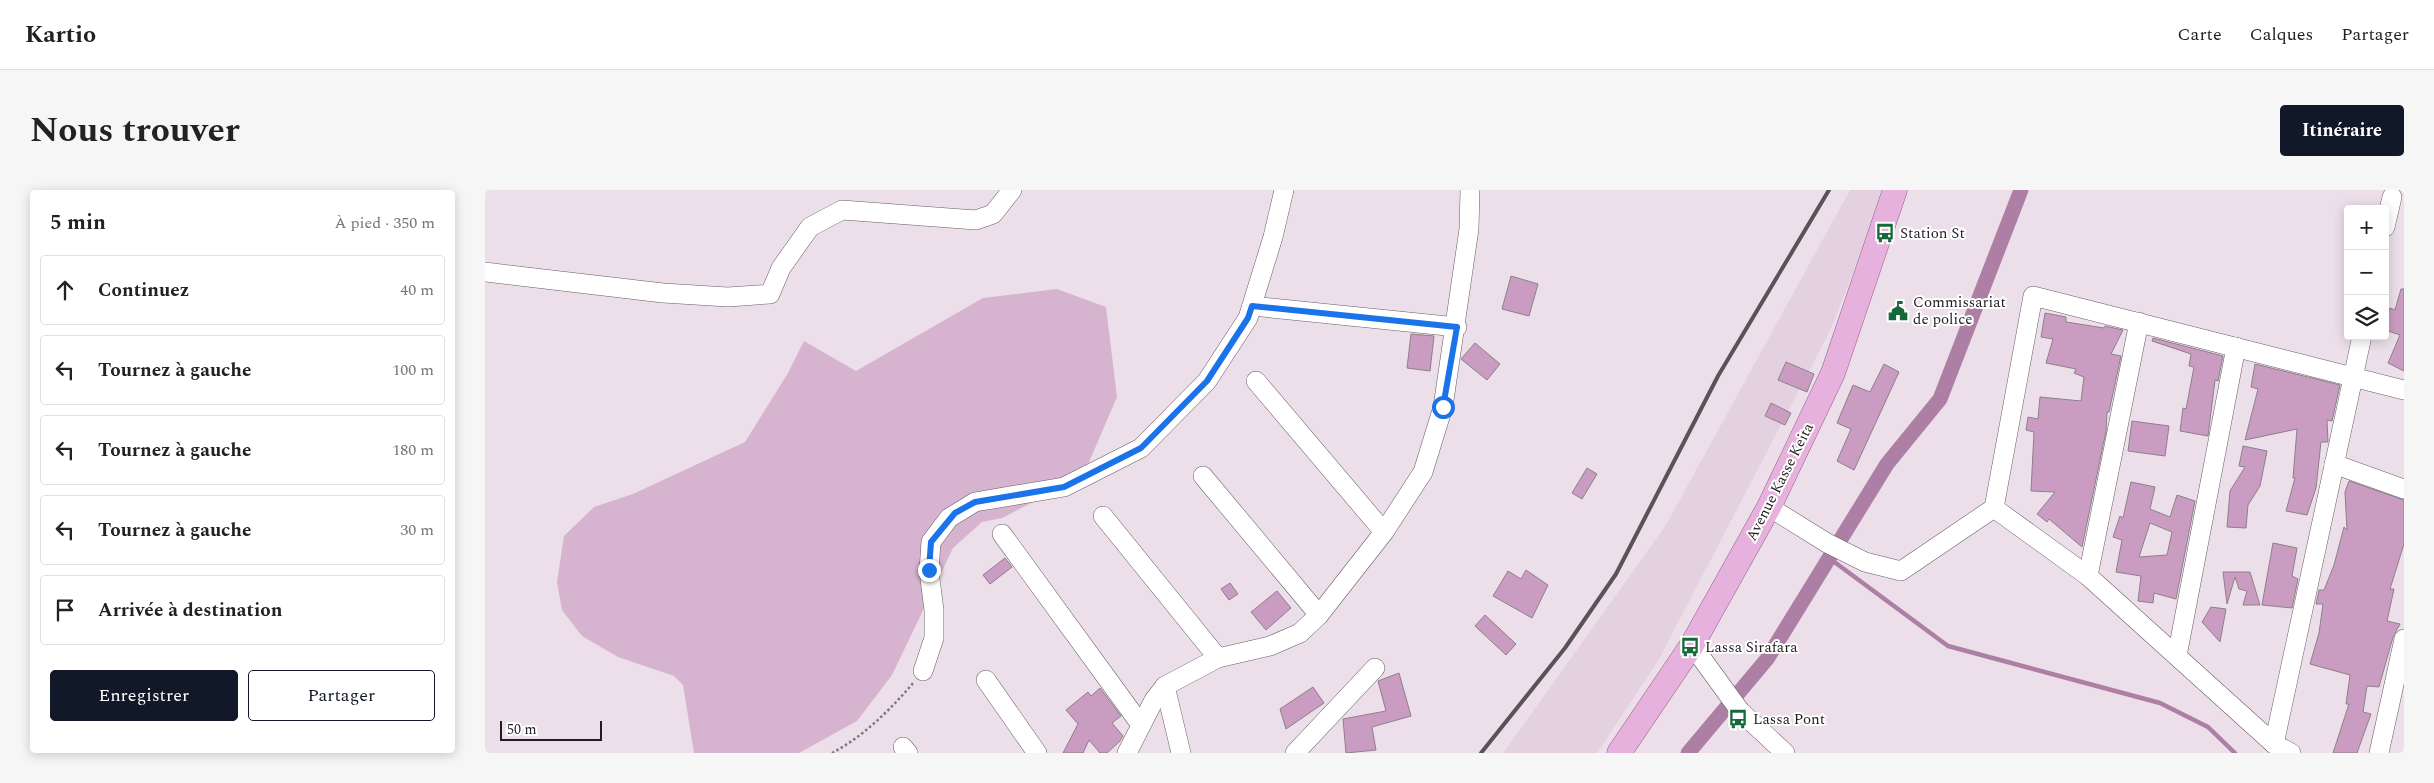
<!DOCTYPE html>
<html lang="fr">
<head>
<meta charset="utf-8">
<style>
	:root { --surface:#fff; --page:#f6f6f6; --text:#222; --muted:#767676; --line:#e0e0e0; --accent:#111827 }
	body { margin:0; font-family:Spectral,serif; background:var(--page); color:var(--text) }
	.controls { position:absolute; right:15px; top:15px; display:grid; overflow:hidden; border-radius:5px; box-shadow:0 2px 12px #0003 }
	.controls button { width:45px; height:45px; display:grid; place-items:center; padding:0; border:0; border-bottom:1px solid var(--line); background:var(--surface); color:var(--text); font:25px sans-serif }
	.scale { position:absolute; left:15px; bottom:12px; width:102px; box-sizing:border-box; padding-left:5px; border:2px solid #211d20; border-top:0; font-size:14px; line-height:18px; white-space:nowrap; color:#211d20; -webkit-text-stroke:4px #fff; paint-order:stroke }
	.stop { position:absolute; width:15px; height:15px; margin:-11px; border:4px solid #1a73e8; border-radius:50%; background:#fff }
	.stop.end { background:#1a73e8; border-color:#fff; box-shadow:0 1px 5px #0008 }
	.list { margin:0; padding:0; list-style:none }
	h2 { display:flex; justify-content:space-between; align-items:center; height:65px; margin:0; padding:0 20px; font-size:21px }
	h2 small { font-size:16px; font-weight:400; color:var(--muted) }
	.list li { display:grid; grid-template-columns:32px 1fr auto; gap:15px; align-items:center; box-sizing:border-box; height:70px; margin:0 10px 10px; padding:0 10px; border:1px solid var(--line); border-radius:5px }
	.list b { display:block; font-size:19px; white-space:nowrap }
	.list em { font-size:16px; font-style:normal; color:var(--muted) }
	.actions { display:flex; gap:10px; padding:15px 20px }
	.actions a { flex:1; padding:11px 0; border:1px solid var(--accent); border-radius:5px; text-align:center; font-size:18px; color:var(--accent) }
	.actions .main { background:var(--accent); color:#fff }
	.icon { flex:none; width:28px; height:28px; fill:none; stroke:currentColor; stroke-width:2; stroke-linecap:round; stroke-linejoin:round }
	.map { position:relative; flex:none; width:1919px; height:563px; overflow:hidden; border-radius:5px }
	header { display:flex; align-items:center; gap:30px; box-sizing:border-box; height:70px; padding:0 25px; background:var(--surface); border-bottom:1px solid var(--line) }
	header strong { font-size:24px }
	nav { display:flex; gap:28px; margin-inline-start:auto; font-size:18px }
	.intro { display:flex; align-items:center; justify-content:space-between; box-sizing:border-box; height:120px; padding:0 30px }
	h1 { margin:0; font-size:35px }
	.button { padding:12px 22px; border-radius:5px; background:var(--accent); color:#fff; font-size:18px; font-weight:700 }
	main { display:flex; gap:30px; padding:0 30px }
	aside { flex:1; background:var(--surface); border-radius:5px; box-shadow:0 2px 12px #0003 }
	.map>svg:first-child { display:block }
	.built { fill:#e4d1e0 }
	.green { fill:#d6b3cf }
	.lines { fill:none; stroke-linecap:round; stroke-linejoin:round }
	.stream { stroke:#ad7fa4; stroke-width:4.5 }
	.canal { stroke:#ad7fa4; stroke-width:15 }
	.building { fill:#cb9cc2; stroke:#8c8089; fill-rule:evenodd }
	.minor-casing { stroke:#675c65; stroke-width:20 }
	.major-casing { stroke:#965d8d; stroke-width:25 }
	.path { stroke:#7f777d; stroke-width:2.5; stroke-dasharray:2.5 2.5; stroke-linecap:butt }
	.minor { stroke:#fff; stroke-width:19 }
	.major { stroke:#e6b2dd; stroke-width:24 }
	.rail { stroke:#595257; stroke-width:4 }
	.route { stroke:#1a73e8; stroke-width:6 }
	.labels { text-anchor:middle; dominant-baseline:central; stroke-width:4; stroke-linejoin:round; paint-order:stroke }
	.poi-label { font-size:15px; fill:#211d20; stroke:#fff; text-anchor:start }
	.street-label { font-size:15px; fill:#211d20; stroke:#fff }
</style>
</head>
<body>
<header>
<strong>Kartio</strong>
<nav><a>Carte</a><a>Calques</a><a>Partager</a></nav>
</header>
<div class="intro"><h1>Nous trouver</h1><a class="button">Itinéraire</a></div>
<main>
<aside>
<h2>5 min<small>À pied · 350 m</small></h2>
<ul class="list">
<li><svg class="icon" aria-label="ahead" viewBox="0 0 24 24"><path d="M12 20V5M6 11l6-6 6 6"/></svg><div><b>Continuez</b></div><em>40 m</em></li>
<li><svg class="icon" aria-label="left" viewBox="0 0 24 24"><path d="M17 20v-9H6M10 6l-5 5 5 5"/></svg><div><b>Tournez à gauche</b></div><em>100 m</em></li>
<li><svg class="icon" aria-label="left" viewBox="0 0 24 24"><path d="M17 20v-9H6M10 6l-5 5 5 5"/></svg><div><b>Tournez à gauche</b></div><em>180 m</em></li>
<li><svg class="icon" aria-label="left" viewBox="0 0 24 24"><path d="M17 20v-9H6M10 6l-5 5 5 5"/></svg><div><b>Tournez à gauche</b></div><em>30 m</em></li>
<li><svg class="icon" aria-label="arrive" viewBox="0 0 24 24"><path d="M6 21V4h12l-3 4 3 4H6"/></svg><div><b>Arrivée à destination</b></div></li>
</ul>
<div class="actions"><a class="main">Enregistrer</a><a>Partager</a></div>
</aside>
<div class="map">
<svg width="1919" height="563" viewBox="0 0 1919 563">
	<rect width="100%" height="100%" fill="#ecdfe9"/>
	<polygon class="built" points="1365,0 1400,0 1346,139 1173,471 1112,563 1018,563 1181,335"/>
	<polygon class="green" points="572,99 621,117 632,207 598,286 517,328 497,332 468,358 407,485 372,531 314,563 209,563 198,495 189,486 133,467 97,446 77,420 72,392 79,346 109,317 148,304 260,252 303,183 319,151 371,181 498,108"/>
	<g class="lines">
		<polyline class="stream" points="1344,368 1463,456 1675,513 1723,537 1750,563"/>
		<polyline class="canal" points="1203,563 1282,469 1402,274 1455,209 1536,0"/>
	</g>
	<g class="building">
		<polygon points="1026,86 1053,94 1044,126 1017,119"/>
		<polygon points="1916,99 1919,99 1919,181 1903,173 1915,145 1900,140 1900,131 1905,118 1910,120"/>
		<polygon points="1560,123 1581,127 1581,132 1619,138 1620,136 1638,140 1626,164 1636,166 1624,222 1622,222 1621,241 1597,357 1564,329 1562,332 1552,324 1570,302 1546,301 1549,242 1541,240 1543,227 1553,229 1555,207 1596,211 1599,187 1589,183 1591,179 1561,173 1568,149 1556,147"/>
		<polygon points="926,144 949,146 945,181 922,178"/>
		<polygon points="1668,148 1738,166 1733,191 1730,190 1723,246 1695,241 1698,218 1701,219 1709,177 1704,176 1706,164 1667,151"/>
		<polygon points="990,153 1015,174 1002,190 976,169"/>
		<polygon points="1301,172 1329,184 1322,202 1293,190"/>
		<polygon points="1399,174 1414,182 1369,280 1352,271 1366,239 1352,233 1368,195 1385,202"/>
		<polygon points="1770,174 1855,195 1847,231 1842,230 1843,252 1836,252 1831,298 1822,325 1801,321 1810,288 1808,288 1812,239 1760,250 1773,199 1766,197"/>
		<polygon points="1286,213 1306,223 1300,235 1280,226"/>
		<polygon points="1647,231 1684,236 1680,266 1643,261"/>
		<polygon points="1758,256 1782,261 1775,296 1763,315 1761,338 1742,337 1745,301 1760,277 1754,276"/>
		<polygon points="1102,278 1112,284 1097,309 1087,303"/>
		<polygon points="1864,291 1919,310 1919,354 1905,399 1909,399 1902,431 1915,434 1908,447 1894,497 1882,496 1878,522 1886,524 1872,563 1848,563 1864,514 1861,514 1865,485 1825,474 1834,443 1838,414 1831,414 1834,400 1839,400 1849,375 1859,337 1862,340 1860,302"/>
		<path d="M1646,292L1670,297L1665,319L1685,327L1692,305L1710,311L1691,409L1669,403L1668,413L1653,411L1656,386L1631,382L1637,350L1628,347L1635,326L1638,328ZM1665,333L1687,342L1682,365L1654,367Z"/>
		<polygon points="1788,353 1812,358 1807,386 1813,389 1807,418 1777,415"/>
		<polygon points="520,368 527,377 505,394 498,385"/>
		<polygon points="1041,380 1063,395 1047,428 1008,406 1023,381 1036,389"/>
		<polygon points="1738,382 1765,382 1775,415 1758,415 1762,401 1754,399 1750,387 1742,414"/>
		<polygon points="745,393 753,404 744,410 736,399"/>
		<polygon points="792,401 806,418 781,440 766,422"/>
		<polygon points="1726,417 1741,419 1735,452 1717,432"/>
		<polygon points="1000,425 1031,454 1021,465 990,436"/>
		<polygon points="914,483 926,526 887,537 891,560 861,563 858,529 901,521 893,491"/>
		<polygon points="828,497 839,513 801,539 795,519"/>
		<polygon points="615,498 636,526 627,533 638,546 635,551 622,563 615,563 604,550 598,563 578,563 593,534 581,520 603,502 606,506"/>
	</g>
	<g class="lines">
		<defs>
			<g id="minor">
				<polyline points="1900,37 1907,7"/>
				<polyline points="0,82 178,103 243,107 285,104 296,78 325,37 357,20 491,30 508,24 527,0"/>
				<polyline points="767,116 972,137"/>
				<polyline points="771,191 899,342"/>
				<polyline points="1849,274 1919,299"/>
				<polyline points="718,286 834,425"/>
				<polyline points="1284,317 1342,353 1380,372 1416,381 1509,318 1548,106 1919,200"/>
				<polyline points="1509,318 1603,386 1789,554 1806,563"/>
				<polyline points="618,326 733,468"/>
				<polyline points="517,344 656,535"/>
				<polyline points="1603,386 1654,132"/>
				<polyline points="1207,455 1255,521 1300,563"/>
				<polyline points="1692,466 1751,157"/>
				<polyline points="438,481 449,448 449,420 444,381 446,352 464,328 490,312 579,297 656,258 722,191 763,128 788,47 799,0"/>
				<polyline points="501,490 552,563"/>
				<polyline points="680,496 696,563"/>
				<polyline points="1789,554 1877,146"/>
				<polyline points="418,557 423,563"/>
				<polyline points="642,563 669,510 680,496 733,468 785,456 815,443 834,425 899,342 938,282 958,217 984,39 985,0"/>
				<polyline points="810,563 890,478"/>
				<polyline points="1894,563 1919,449"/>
			</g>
			<polyline id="major" points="1134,563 1207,455 1284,317 1348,183 1410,0"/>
		</defs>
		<use href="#minor" class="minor-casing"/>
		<use href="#major" class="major-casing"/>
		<path class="path" d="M347,563C379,546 405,520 429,492"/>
		<use href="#minor" class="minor"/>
		<use href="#major" class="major"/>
		<polyline class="rail" points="996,563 1080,458 1131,384 1233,186 1344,0"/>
	</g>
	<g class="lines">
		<polyline class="route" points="444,380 446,352 470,323 490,312 579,297 656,258 722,191 763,128 767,116 972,137 958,217"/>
	</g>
	<defs>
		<symbol id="bus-bare" viewBox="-9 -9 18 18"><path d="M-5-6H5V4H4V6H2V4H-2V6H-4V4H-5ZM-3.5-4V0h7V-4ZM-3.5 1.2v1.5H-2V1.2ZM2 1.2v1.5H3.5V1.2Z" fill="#16693a" stroke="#fff" stroke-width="2.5" paint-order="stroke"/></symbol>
		<symbol id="civic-bare" viewBox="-9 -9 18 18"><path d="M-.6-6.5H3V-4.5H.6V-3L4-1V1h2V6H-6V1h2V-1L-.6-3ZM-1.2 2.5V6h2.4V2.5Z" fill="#16693a" stroke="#fff" stroke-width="2.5" paint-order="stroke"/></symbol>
	</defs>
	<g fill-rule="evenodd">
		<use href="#bus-bare" x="1386" y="29" width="28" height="28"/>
		<use href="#civic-bare" x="1399" y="107" width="28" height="28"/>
		<use href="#bus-bare" x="1191" y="443" width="28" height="28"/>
		<use href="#bus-bare" x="1239" y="515" width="28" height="28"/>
	</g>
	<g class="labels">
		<g class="poi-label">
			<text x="1415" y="43">Station St</text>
			<text x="1428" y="112">Commissariat<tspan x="1428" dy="17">de police</tspan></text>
			<text x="1220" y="457">Lassa Sirafara</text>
			<text x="1268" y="529">Lassa Pont</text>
		</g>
		<g class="street-label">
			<text transform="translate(1295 292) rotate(-63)">Avenue Kasse Keita</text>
		</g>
	</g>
</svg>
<div class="controls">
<button>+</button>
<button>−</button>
<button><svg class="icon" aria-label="layers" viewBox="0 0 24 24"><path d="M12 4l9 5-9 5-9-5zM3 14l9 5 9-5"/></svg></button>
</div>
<div class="scale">50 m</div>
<div class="stop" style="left:958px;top:217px"></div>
<div class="stop end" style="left:444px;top:380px"></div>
</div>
</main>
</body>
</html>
